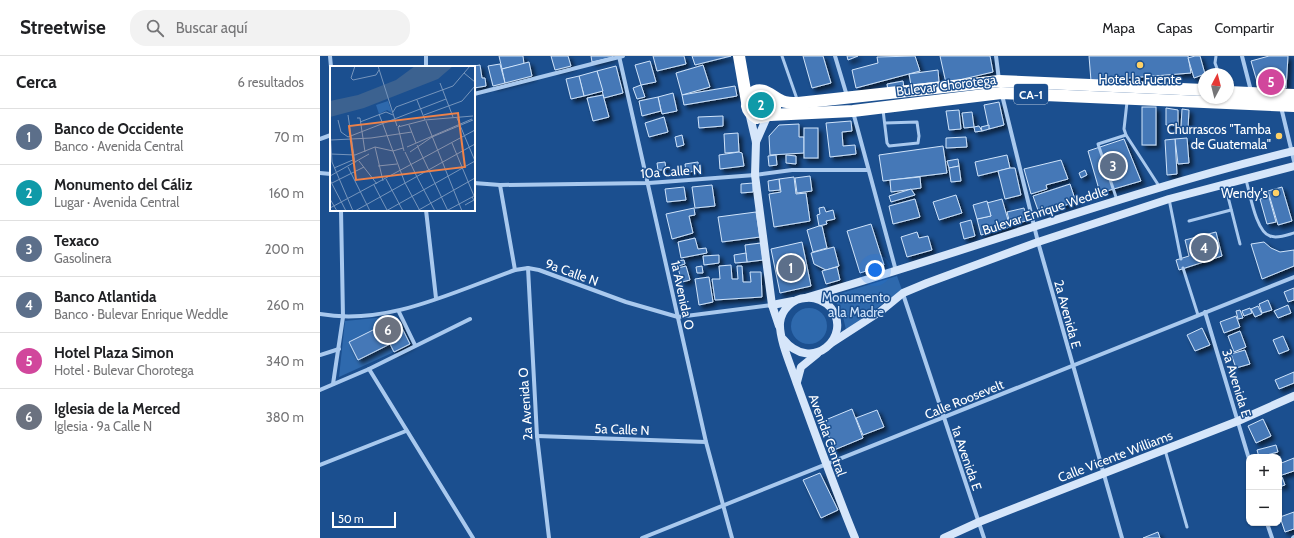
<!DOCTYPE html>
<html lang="es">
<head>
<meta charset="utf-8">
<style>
	:root { --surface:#fff; --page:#f2f2f2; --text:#202124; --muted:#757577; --line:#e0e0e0; --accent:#847042 }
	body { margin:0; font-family:Cabin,sans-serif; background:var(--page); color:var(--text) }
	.controls { position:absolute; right:12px; bottom:12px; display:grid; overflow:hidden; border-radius:8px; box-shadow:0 1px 3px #0004 }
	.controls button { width:36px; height:36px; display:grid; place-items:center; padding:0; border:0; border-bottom:1px solid var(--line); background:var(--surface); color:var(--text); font:20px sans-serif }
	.compass { position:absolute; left:878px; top:12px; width:36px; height:36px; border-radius:50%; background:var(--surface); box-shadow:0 1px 3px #0004; rotate:7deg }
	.scale { position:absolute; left:12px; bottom:10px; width:64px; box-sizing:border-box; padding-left:4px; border:2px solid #fff; border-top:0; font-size:11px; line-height:14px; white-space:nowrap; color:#fff; -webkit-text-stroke:3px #1b4f8f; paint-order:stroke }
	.you { position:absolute; left:555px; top:214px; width:14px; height:14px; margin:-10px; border:3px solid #fff; border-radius:50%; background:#1a73e8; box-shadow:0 0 0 6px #1a73e833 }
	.badge { display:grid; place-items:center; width:26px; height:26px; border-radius:50%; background:var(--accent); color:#fff; font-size:13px; font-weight:700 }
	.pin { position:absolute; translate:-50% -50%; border:2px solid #fff; box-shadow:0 1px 4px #0006 }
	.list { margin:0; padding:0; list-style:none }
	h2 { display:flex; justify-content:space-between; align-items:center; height:52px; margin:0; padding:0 16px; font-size:17px }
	h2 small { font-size:13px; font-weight:400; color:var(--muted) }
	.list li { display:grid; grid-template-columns:26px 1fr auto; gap:12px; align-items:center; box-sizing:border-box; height:56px; padding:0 16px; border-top:1px solid var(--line) }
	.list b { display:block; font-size:15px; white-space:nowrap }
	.list p { margin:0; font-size:13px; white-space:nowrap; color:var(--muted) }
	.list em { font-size:13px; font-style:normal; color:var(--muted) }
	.icon { flex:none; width:22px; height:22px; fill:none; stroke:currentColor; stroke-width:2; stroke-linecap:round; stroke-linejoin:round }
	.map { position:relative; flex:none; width:974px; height:482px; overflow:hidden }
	header { display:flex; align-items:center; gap:24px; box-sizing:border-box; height:56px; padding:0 20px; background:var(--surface); border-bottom:1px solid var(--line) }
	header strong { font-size:19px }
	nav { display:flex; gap:22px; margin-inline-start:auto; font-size:14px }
	.search { width:280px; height:36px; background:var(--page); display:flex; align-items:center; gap:10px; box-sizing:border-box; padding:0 14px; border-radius:16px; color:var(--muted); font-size:15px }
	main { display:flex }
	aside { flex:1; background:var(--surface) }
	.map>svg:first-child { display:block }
	.green { fill:#2e69ad }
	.building { fill:#4478b7; stroke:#cfe3fa; filter:url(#shadow) }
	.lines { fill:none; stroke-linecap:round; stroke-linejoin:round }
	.lane { stroke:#a9c9ee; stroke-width:3 }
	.street { stroke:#a9c9ee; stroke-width:4 }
	.secondary { stroke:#d6e6fa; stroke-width:8 }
	.highway { stroke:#fff; stroke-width:12 }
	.poi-dot { fill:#ffd166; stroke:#1b4f8f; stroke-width:1.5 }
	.labels { text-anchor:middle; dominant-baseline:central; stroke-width:3; stroke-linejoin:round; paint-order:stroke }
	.shield { fill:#1b4f8f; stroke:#bbcadd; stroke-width:1 }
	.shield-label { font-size:12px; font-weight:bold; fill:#fff }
	.poi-label { font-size:13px; fill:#fff; stroke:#1b4f8f; text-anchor:end }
	.street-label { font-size:13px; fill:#fff; stroke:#1b4f8f }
	.park-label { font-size:13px; fill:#cfe3fa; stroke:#1b4f8f }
	.inset-road { fill:none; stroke:#7695bc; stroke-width:1 }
	.view { fill:#ee8249; fill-opacity:0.15; stroke:#ee8249; stroke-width:2 }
	.inset-edge { fill:none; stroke:#fff; stroke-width:2 }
</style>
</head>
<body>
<header>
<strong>Streetwise</strong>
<div class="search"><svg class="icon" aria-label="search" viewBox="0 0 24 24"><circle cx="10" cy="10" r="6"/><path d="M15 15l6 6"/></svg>Buscar aquí</div>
<nav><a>Mapa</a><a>Capas</a><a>Compartir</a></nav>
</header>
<main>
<aside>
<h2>Cerca<small>6 resultados</small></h2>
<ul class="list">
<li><span class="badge" style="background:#5c6f8a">1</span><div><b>Banco de Occidente</b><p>Banco · Avenida Central</p></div><em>70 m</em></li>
<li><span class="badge" style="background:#0f9aa8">2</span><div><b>Monumento del Cáliz</b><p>Lugar · Avenida Central</p></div><em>160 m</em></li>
<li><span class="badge" style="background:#5c6f8a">3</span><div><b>Texaco</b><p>Gasolinera</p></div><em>200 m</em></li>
<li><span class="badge" style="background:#5c6f8a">4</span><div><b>Banco Atlantida</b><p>Banco · Bulevar Enrique Weddle</p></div><em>260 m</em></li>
<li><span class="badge" style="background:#d1479c">5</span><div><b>Hotel Plaza Simon</b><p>Hotel · Bulevar Chorotega</p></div><em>340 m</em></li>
<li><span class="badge" style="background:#6b7280">6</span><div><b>Iglesia de la Merced</b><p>Iglesia · 9a Calle N</p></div><em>380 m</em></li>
</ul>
</aside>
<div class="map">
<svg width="974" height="482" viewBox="0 0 974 482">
	<defs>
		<filter id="shadow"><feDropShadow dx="3.5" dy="3.5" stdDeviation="2" flood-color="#0009"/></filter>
	</defs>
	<rect width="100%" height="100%" fill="#1b4f8f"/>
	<g class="green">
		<polygon points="436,39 446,39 450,55 435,57 431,45"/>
		<polygon points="577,220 582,234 526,274 522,256 512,240"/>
		<circle cx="489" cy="270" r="18"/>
		<polygon points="76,260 77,262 29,286 38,304 70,288 74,296 19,321 25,265"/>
	</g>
	<g class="building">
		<polygon points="179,0 203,0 204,8 182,13"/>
		<polygon points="231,0 248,0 251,10 235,14"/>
		<polygon points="271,0 293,0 293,1 272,6"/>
		<polygon points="333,0 364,0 366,8 337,15"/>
		<polygon points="372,0 411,0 375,9"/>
		<polygon points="483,0 503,0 511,27 492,32"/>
		<polygon points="527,0 538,0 528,4"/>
		<polygon points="595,0 600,15 536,32 532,14 558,7 557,1"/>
		<polygon points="620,0 670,0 673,16 626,27"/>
		<polygon points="769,0 868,0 871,17 771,25"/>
		<polygon points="875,0 880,0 885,18 874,22 868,2"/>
		<polygon points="949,0 968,0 966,32 938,29 931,5"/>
		<polygon points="330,5 336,26 321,29 315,9"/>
		<polygon points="209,6 212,20 185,27 182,13"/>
		<polygon points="180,8 185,27 173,30 168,10"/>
		<polygon points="160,9 162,22 165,22 166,30 154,32 154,11 148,11"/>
		<polygon points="383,9 390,31 362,39 356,17"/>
		<polygon points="296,10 303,37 284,42 277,15"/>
		<polygon points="618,14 619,26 591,29 589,18"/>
		<polygon points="277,15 283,35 264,40 259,20"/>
		<polygon points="259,20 264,40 251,43 246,23"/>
		<polygon points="583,25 584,32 568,34 567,28"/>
		<polygon points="321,29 325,41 317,43 313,32"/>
		<polygon points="415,30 417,40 364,49 362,39"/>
		<polygon points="353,37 357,55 342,58 338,41"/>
		<polygon points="283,39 289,61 273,65 267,42"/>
		<polygon points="338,41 341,55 322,60 319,45"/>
		<polygon points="679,46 684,69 669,73 664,49"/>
		<rect x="822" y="51" width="14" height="38"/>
		<polygon points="846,52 858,54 858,70 846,69"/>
		<polygon points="862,53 869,54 868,72 861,71"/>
		<polygon points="639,54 641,73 629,74 626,55"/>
		<polygon points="652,56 654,71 644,72 642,57"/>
		<polygon points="403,60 403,70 379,72 378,61"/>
		<polygon points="344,61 348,76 329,81 325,67"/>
		<polygon points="531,65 532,75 522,76 523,90 535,89 536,98 510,101 506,67"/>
		<polygon points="479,68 479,81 484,81 484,97 450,99 449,80 459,69"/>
		<polygon points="669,69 669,73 662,75 661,71"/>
		<polygon points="659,70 662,75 655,76 654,71"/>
		<rect x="484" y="72" width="14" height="30"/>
		<polygon points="418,77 419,96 405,97 404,78"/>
		<polygon points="362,79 364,89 357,91 355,81"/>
		<polygon points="646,81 647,91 626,92 626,82"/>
		<polygon points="867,82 869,107 858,108 855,83"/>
		<polygon points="804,83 821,125 780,137 768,95"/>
		<polygon points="855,83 857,118 847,119 845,84"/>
		<polygon points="623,90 627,117 563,125 559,99"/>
		<polygon points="419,96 422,97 424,110 400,113 399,99"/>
		<polygon points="456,99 457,109 449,110 448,100"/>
		<polygon points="466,99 476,100 476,108 466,107"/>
		<polygon points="687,99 690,112 658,120 655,106"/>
		<polygon points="638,103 639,110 629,112 627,105"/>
		<polygon points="741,104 748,123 726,129 727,133 711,138 704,113"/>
		<polygon points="345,106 346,114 338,114 337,107"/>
		<polygon points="378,106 379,115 366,116 365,108"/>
		<polygon points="639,110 641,125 631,126 629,112"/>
		<polygon points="690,112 695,112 701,139 685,143 678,115"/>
		<polygon points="765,114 767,119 761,122 759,117"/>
		<polygon points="490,120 492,135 477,137 475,122"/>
		<polygon points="474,121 476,138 486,137 490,165 454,171 449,138 461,136 459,123"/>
		<polygon points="600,121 601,132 571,136 570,124"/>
		<polygon points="459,123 460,134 449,135 448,125"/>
		<polygon points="433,127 433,136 421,137 421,128"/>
		<polygon points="750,128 756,146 719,157 713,140"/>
		<polygon points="392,129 395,150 375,152 372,131"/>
		<polygon points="364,131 366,144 347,146 345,133"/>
		<polygon points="962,131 972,165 958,169 948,135"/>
		<polygon points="591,133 595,139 571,146 569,140"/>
		<polygon points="636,139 642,157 619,164 613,146"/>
		<polygon points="949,141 956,166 947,168 940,143"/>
		<polygon points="595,143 600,161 573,168 569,150"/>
		<polygon points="682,143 690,171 661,179 657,163 671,160 667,147"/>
		<polygon points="667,145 671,160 657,163 653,149"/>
		<polygon points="504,151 506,156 513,154 515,163 506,165 507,168 499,170 497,159 500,158 499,152"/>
		<polygon points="374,152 375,159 369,160 373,177 352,183 346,158"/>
		<polygon points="704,152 707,165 690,168 687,156"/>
		<polygon points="436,156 440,181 402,186 398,161"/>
		<polygon points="651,164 655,180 644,183 640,167"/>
		<polygon points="551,168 564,209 540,217 527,175"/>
		<polygon points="499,170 502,170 507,192 493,196 487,174"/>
		<polygon points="597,176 599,182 608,180 612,194 587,201 581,181"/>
		<polygon points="896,176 902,200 859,214 856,204 869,200 865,184"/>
		<polygon points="375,182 378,193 386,192 387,197 361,202 358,186"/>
		<polygon points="482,186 491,230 460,237 451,193"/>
		<polygon points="944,186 951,192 960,196 974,194 974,210 942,223 931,188"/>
		<polygon points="441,187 443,204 427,206 425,189"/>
		<polygon points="514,191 519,210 506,214 494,208 491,197"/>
		<polygon points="426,197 427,206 415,207 414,199"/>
		<polygon points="399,199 399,207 384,209 383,200"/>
		<polygon points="364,204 365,208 358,210 357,205"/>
		<polygon points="411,209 412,223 418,223 417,210 422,210 423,226 431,226 430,216 441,216 442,241 395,244 392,223 400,223 399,210"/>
		<polygon points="366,210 370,224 362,226 358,212"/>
		<polygon points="382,210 383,217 377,217 376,211"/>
		<polygon points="517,211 520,224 506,228 502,215"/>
		<polygon points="389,221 393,246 379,249 375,223"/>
		<polygon points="974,232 974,244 968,246 964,236"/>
		<polygon points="948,244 952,254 942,257 939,248"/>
		<polygon points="968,249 971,257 958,262 954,255"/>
		<polygon points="938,250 942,258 935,261 931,253"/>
		<polygon points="930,252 932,257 924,260 922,255"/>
		<polygon points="920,254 923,262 918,263 916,255"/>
		<polygon points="916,260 920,271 904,277 900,266"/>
		<polygon points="77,262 90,288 74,296 70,288 38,304 29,286"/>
		<polygon points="882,272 890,289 875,295 867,279"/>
		<polygon points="920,275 926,291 914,296 908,280"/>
		<polygon points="963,280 969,294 959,298 953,284"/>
		<polygon points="925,294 930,308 916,312 911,298"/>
		<polygon points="974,316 974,327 959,333 955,324"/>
		<polygon points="532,353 543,382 514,394 503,365"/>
		<polygon points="557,354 564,371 543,379 536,362"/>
		<polygon points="943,363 951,380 936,387 928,370"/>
		<polygon points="956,389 958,396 939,401 937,394"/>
		<polygon points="974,402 974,415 959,420 959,408"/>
		<polygon points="500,417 518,454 501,462 483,424"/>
		<polygon points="962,421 965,429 959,431 959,422"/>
		<polygon points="974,456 974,473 965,476 960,461"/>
		<polygon points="838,476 840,482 823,482"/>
	</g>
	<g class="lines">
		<g class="lane">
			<polyline points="462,0 477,43"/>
			<polyline points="896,0 895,7 899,18"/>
			<polyline points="807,46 804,73 806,79 839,130"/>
			<polyline points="563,54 567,87 569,90 598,87 599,80 597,66 565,67"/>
			<path d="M926,124C930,137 936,176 950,180C957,183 967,179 974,177"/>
			<polyline points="905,129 920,188"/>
			<polyline points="849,143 861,203"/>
			<polyline points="797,144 778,88 806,79"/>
			<polyline points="869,165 911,154"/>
			<polyline points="863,212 878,259"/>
			<polyline points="845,394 867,471"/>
		</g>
		<g class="street">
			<polyline points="10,0 11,11"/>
			<polyline points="106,0 106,11"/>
			<polyline points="299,0 386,386 412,482"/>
			<polyline points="515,0 527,40"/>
			<polyline points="676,0 679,24"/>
			<polyline points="922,0 931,35"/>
			<polyline points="154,38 303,0"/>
			<polyline points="682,39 718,186 802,482"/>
			<polyline points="961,51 974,105"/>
			<polyline points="533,56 576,215"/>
			<polyline points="0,83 11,79"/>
			<polyline points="0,117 11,118"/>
			<polyline points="154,127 180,129 329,127 435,119 472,114 548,114"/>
			<polyline points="180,129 195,214"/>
			<polyline points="106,154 116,242"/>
			<polyline points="208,212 217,380 229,482"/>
			<polyline points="583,238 664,482"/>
			<polyline points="79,256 95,289"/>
			<polyline points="885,256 929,403"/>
			<path d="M0,258C67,270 133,236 195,214L208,212L219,214L306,246L358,261L452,249"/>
			<polyline points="0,299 19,293"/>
			<polyline points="49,313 153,482"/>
			<polyline points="13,328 23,261 21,154"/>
			<polyline points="0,334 49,313 150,263"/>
			<polyline points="217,380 386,386"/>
			<polyline points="0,409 86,375"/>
			<polyline points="947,467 952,482"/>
			<polyline points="322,482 974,221"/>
			<polyline points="973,482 974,481"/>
		</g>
		<g class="secondary">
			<polyline points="429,56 436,86 435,119 452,249 459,270"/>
			<polyline points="436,86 447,61"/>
			<path d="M485,242C649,195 809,135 974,95"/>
			<polyline points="452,249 473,245"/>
			<path d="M463,283C492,319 533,280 511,252C505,245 495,241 486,242C473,242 461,254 460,267C459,284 472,312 477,328C496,380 514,431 535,482"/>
			<polyline points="510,288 561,255 583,237 607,227 718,186 849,143 974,110"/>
			<polyline points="477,326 481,311 497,298"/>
			<polyline points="624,482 659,466 918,365 974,340"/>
		</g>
		<g class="highway">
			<polyline points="419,0 427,46"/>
			<polyline points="908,36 974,39"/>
			<path d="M452,40L455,52L450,59L437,62C432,59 428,56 427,50C427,46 428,41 431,38C442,28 452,41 462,45C467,47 472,47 478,47L679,25L884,34"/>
			<polyline points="450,59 533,55 681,37 974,50"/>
		</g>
	</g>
	<g class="poi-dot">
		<circle cx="820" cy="9" r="4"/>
		<circle cx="959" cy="80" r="4"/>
		<circle cx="956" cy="137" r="4"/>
	</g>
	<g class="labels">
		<rect class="shield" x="694" y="28" width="34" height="20" rx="3"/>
		<g class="shield-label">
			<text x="711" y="38">CA-1</text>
		</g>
		<g class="poi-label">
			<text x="820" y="23" text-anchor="middle">Hotel la Fuente</text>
			<text x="951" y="73">Churrascos "Tamba<tspan x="951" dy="15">de Guatemala"</tspan></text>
			<text x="948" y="137">Wendy's</text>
		</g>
		<g class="street-label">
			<text transform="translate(626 29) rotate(-7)">Bulevar Chorotega</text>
			<text transform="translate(351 115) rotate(-4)">10a Calle N</text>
			<text transform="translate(725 154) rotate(-18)">Bulevar Enrique Weddle</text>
			<text transform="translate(252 216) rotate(20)">9a Calle N</text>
			<text transform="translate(363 239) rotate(78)">1a Avenida O</text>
			<text transform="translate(748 258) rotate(75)">2a Avenida E</text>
			<text transform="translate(917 327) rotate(73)">3a Avenida E</text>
			<text transform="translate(644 343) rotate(-22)">Calle Roosevelt</text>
			<text transform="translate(205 348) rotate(-94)">2a Avenida O</text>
			<text transform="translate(302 373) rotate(2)">5a Calle N</text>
			<text transform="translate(508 379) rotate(70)">Avenida Central</text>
			<text transform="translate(795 400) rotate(-21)">Calle Vicente Williams</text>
			<text transform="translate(647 402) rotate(71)">1a Avenida E</text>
		</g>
		<g class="park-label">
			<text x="536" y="241">Monumento<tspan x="536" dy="15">a la Madre</tspan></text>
		</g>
	</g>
	<g transform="translate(10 10)">
		<rect width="145" height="145" fill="#1b4f8f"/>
		<path d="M58,35L62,47L57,44L49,48L46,39Z" fill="#2e69ad"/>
		<path d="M85,0H123L108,13L34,42L0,51V35L28,29L66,14Z" fill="#3c6290"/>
		<path class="inset-road" d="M25,0L21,12L23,14L46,9L49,4M48,0L67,60M134,7L145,16M110,17L123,51M87,34L95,54M63,46L66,41L123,20L140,0M49,48L75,117L90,145M18,49L25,97M94,49L132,35L145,20M27,52H30L35,86M127,52L145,95M8,54L11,66L18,71L116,33M96,55L132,145M30,56L56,46L63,49M70,59L68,61L95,54L143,50M79,59L86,77M68,61L74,85M0,63L2,96L23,145M1,74L41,72L82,66M122,77L144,130M87,79L118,145M45,81L53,115M77,81L142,53M75,86L87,111M80,86L102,71L143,54M1,88L25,89L45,81L63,85L73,82M29,95L47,118M48,100L67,98M18,101L40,145M4,102L25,93M0,110L39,88M87,111L105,145M56,113L73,145M0,114L16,145M2,117L34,101M44,119L57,144M0,133L7,145M135,139L144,134L142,131M0,142L145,64M118,144L144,130M25,145L145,78M56,145L145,95M87,145L145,112"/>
		<path class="view" d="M128,47L135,101L26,114L19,60Z"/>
		<rect width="145" height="145" class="inset-edge"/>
	</g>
</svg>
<div class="controls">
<button>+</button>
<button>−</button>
</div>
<svg class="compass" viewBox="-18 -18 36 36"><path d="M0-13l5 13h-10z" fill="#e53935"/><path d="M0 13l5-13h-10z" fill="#757577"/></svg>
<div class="scale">50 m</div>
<div class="you"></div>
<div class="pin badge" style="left:471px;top:212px;background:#5c6f8a">1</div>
<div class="pin badge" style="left:441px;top:49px;background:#0f9aa8">2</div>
<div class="pin badge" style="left:793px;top:110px;background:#5c6f8a">3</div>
<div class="pin badge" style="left:884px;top:192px;background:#5c6f8a">4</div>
<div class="pin badge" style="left:951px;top:26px;background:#d1479c">5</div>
<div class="pin badge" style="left:68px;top:274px;background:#6b7280">6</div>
</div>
</main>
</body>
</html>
